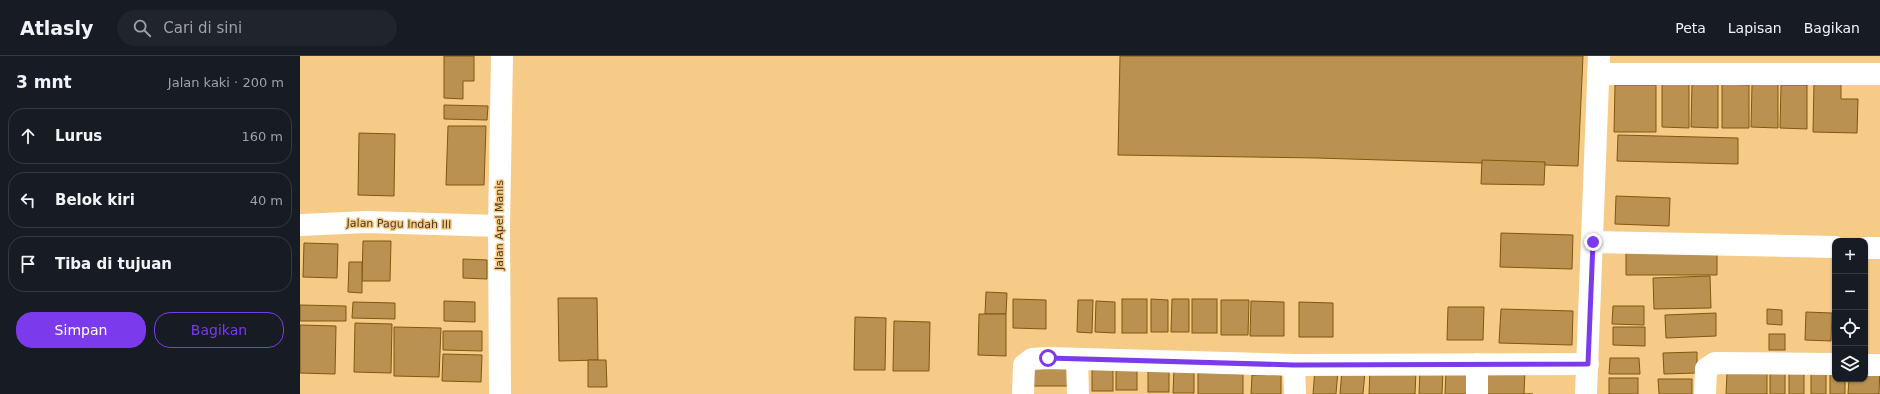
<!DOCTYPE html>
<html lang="id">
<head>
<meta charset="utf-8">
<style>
	:root { --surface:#171b24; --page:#20242c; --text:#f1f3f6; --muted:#9ea1a6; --line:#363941; --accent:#7c3aed }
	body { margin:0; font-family:"DejaVu Sans",sans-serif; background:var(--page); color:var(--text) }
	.controls { position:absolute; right:12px; bottom:12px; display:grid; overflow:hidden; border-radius:8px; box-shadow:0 1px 3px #0004 }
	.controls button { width:36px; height:36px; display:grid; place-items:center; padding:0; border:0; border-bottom:1px solid var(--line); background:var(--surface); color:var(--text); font:20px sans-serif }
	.stop { position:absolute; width:12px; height:12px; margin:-9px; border:3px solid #7c3aed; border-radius:50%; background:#fff }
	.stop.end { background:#7c3aed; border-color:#fff; box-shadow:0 1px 4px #0008 }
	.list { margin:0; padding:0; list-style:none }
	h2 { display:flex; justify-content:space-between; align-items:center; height:52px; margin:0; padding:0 16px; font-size:17px }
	h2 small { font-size:13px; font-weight:400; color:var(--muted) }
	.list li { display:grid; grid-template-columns:26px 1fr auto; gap:12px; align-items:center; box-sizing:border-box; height:56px; margin:0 8px 8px; padding:0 8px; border:1px solid var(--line); border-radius:16px }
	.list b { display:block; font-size:15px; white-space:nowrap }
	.list em { font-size:13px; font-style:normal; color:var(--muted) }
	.actions { display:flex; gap:8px; padding:12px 16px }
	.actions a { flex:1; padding:9px 0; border:1px solid var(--accent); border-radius:16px; text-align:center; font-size:14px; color:var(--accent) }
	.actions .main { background:var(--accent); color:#fff }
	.icon { flex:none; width:22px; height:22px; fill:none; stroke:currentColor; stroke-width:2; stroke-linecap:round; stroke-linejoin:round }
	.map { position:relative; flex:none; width:1580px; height:338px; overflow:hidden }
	header { display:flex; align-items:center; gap:24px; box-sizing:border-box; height:56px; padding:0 20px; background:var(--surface); border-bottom:1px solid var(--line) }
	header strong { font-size:19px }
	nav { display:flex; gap:22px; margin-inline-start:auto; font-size:14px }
	.search { width:280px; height:36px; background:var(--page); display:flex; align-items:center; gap:10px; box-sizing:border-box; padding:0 14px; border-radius:22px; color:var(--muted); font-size:15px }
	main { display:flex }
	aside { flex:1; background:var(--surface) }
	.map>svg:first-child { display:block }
	.building { fill:#ba9150; stroke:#80580d }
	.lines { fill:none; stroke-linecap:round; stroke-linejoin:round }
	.minor { stroke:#fff; stroke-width:22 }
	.route { stroke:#7c3aed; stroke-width:5 }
	.labels { text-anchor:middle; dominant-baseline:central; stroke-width:3; stroke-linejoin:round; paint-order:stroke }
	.street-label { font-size:11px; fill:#4a381c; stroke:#f6ca87 }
</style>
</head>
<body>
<header>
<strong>Atlasly</strong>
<div class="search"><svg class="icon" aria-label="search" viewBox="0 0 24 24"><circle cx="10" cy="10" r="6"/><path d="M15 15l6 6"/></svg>Cari di sini</div>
<nav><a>Peta</a><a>Lapisan</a><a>Bagikan</a></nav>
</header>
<main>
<aside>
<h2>3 mnt<small>Jalan kaki · 200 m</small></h2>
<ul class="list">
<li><svg class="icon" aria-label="ahead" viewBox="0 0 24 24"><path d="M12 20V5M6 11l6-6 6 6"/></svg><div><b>Lurus</b></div><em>160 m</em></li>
<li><svg class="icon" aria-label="left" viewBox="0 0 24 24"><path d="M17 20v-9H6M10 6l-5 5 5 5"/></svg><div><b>Belok kiri</b></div><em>40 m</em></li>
<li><svg class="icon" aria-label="arrive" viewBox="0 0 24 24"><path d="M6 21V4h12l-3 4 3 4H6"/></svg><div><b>Tiba di tujuan</b></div></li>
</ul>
<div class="actions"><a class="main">Simpan</a><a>Bagikan</a></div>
</aside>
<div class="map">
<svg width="1580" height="338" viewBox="0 0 1580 338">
	<rect width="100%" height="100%" fill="#f6ca87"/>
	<g class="building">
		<polygon points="144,0 174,0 174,25 163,25 163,43 144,42"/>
		<polygon points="820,0 1283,0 1278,110 1017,102 818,99"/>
		<polygon points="1514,26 1541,26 1541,43 1558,43 1557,77 1513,76"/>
		<polygon points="1362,28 1389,28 1389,72 1362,71"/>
		<polygon points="1392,28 1418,28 1418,72 1391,71"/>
		<polygon points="1422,28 1449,29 1449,72 1422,72"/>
		<polygon points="1452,28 1478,28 1478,72 1451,71"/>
		<polygon points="1315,29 1356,29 1356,76 1314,76"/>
		<polygon points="1481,29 1507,29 1507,73 1480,72"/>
		<polygon points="144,49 188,50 187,64 144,63"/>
		<polygon points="148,70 186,70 184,129 146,129"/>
		<polygon points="59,77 95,78 94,140 58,139"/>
		<polygon points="1318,79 1438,82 1438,108 1317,105"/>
		<polygon points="1182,104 1245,106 1244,129 1181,128"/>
		<polygon points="1316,140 1370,142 1369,170 1315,168"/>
		<polygon points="1201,177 1273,179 1272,213 1200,211"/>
		<polygon points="63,185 91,185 90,225 62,225"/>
		<polygon points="4,187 38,188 37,222 3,221"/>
		<polygon points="1417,193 1417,219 1326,219 1326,194"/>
		<polygon points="163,203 187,204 187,223 163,222"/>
		<polygon points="49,206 62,206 62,237 48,236"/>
		<polygon points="1410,220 1411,252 1354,253 1353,222"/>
		<polygon points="686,236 707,237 706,258 685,258"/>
		<polygon points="258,242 297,242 298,304 259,305"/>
		<polygon points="713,243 746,244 746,273 713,272"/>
		<rect x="822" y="243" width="25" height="34"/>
		<polygon points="851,243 868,244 868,276 851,276"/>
		<polygon points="872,243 889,243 889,276 871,276"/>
		<rect x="892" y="243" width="25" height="34"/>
		<polygon points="778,244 793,244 792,277 777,276"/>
		<polygon points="921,244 949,244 948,279 921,279"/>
		<polygon points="144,245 175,246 175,266 144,265"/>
		<polygon points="796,245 815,246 815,277 795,276"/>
		<polygon points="951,245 984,246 984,280 950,280"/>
		<polygon points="53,246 95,247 95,263 52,262"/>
		<polygon points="999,246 1033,247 1033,281 999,281"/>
		<polygon points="0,249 46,250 46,265 0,265"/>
		<polygon points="1313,250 1344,250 1344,269 1312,268"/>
		<polygon points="1148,251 1184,251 1183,284 1147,284"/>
		<polygon points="1201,253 1273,255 1272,289 1199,287"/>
		<polygon points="1467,253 1482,254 1482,269 1467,268"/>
		<polygon points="1506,256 1532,257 1531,285 1505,284"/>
		<polygon points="1416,257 1416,280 1366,282 1365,259"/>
		<polygon points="679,258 706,258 706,300 678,299"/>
		<polygon points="555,261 586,262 585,314 554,314"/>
		<polygon points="594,265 630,266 629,315 593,315"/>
		<polygon points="55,267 92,268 91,317 54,316"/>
		<polygon points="0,269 36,270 35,318 0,317"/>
		<polygon points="94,271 141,272 139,321 94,320"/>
		<polygon points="1313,271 1345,271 1345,290 1313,289"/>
		<polygon points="143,275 182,275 182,295 143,294"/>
		<rect x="1469" y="278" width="16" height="16"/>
		<polygon points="1397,296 1397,317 1364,318 1363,297"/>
		<polygon points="143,298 182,299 181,326 142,325"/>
		<polygon points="1310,302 1339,302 1340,318 1309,318"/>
		<polygon points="288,304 306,304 307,331 288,331"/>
		<rect x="733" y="308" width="38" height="22"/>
		<rect x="816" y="310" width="21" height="24"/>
		<polygon points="1565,310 1580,311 1579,338 1548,338 1549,323 1565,323"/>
		<rect x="792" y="311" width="21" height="24"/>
		<rect x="848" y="312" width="21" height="24"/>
		<polygon points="1186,312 1225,313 1224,338 1233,338 1185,338"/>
		<rect x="1470" y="312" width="15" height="26"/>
		<rect x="1511" y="312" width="15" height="26"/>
		<polygon points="1530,312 1535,312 1535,323 1545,323 1545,338 1530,338"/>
		<polygon points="874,313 894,313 894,337 873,337"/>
		<polygon points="1015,313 1038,314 1036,338 1013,338"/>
		<polygon points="1120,313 1143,314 1142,338 1119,338"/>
		<rect x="1489" y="313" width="15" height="25"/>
		<polygon points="1042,314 1065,315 1063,338 1040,338"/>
		<polygon points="1070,314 1116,315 1115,338 1069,338"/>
		<polygon points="1146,315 1169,316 1168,338 1145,338"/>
		<polygon points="898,317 943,318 943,338 898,338"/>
		<polygon points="1427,317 1467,317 1467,338 1426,338"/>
		<polygon points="952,319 981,319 981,338 951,338"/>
		<rect x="1309" y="322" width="29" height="16"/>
		<polygon points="1358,323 1392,323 1392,338 1359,338"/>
	</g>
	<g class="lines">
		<g class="minor">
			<polyline points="1298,18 1580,18"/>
			<polyline points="0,169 67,166 199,170"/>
			<polyline points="1293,186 1535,191"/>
			<polyline points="1565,192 1580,192"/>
			<polyline points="777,303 778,338"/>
			<polyline points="1177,308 1177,338"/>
			<polyline points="994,309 995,338"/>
			<polyline points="1565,309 1580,309"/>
			<polyline points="200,338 199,170 202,0"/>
			<polyline points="723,338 724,309 732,303 748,302 994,309 1288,308"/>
			<polyline points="1286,338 1299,0"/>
			<polyline points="1405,338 1406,313 1415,307 1535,308"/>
		</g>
	</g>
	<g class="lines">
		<polyline class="route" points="748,302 994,309 1288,308 1293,186"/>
	</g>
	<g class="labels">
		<g class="street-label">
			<text transform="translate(99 168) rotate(1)">Jalan Pagu Indah III</text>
			<text transform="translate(199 169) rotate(-90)">Jalan Apel Manis</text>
		</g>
	</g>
</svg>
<div class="controls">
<button>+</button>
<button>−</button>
<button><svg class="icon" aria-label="locate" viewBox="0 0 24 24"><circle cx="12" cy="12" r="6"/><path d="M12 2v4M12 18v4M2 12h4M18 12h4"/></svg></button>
<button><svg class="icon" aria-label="layers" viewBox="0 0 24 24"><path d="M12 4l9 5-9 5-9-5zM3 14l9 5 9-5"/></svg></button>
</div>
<div class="stop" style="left:748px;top:302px"></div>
<div class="stop end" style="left:1293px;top:186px"></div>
</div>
</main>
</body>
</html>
